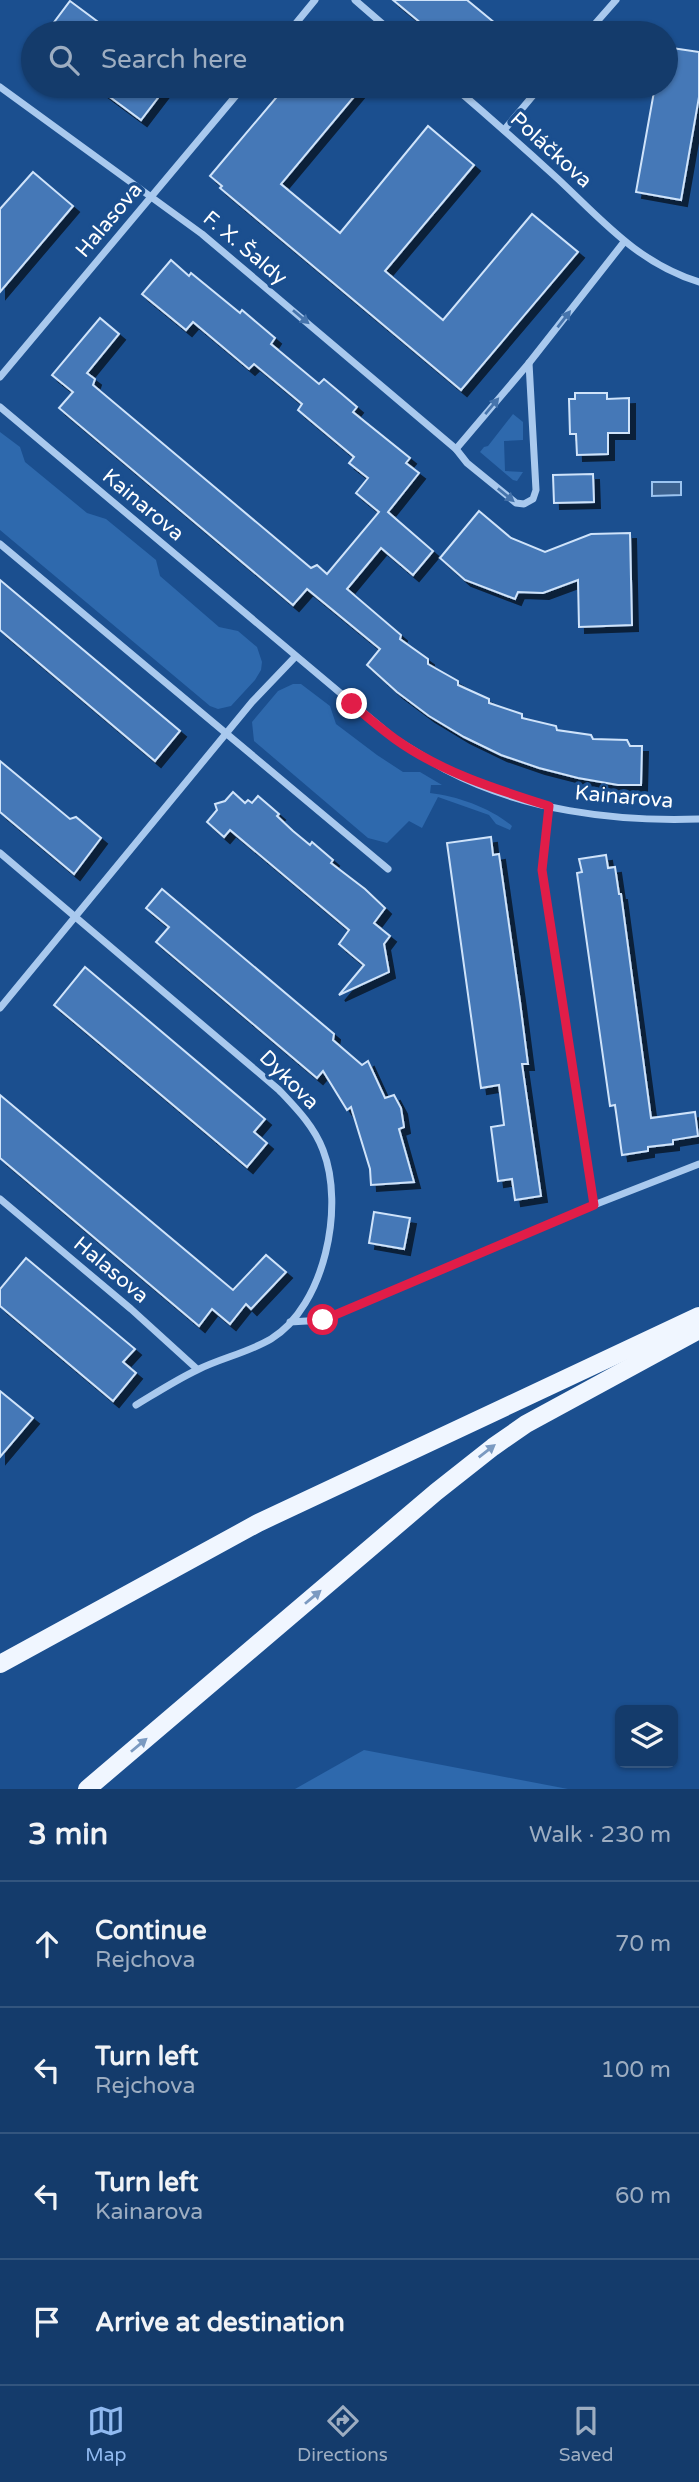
<!DOCTYPE html>
<html lang="en">
<head>
<meta charset="utf-8">
<style>
	:root { --surface:#143b6b; --page:#1d4271; --text:#f1f3f6; --muted:#9dadc1; --line:#33557e; --accent:#90b9f0 }
	body { margin:0; font-family:"Varela Round",sans-serif; background:var(--page); color:var(--text) }
	.controls { position:absolute; right:21px; bottom:21px; display:grid; overflow:hidden; border-radius:10px; box-shadow:0 2px 5px #0004 }
	.controls button { width:63px; height:63px; display:grid; place-items:center; padding:0; border:0; border-bottom:2px solid var(--line); background:var(--surface); color:var(--text); font:35px sans-serif }
	.stop { position:absolute; width:21px; height:21px; margin:-16px; border:5px solid #e11d48; border-radius:50%; background:#fff }
	.stop.end { background:#e11d48; border-color:#fff; box-shadow:0 2px 7px #0008 }
	.list { margin:0; padding:0; list-style:none }
	h2 { display:flex; justify-content:space-between; align-items:center; height:91px; margin:0; padding:0 28px; font-size:30px }
	h2 small { font-size:23px; font-weight:400; color:var(--muted) }
	.list li { display:grid; grid-template-columns:46px 1fr auto; gap:21px; align-items:center; box-sizing:border-box; height:126px; padding:0 28px; border-top:2px solid var(--line) }
	.list b { display:block; font-size:26px; white-space:nowrap }
	.list p { margin:0; font-size:23px; white-space:nowrap; color:var(--muted) }
	.list em { font-size:23px; font-style:normal; color:var(--muted) }
	.icon { flex:none; width:38px; height:38px; fill:none; stroke:currentColor; stroke-width:2; stroke-linecap:round; stroke-linejoin:round }
	.map { position:relative; flex:none; width:699px; height:1789px; overflow:hidden }
	.search { position:absolute; background:var(--surface); box-shadow:0 2px 5px #0004; left:21px; right:21px; top:21px; height:77px; display:flex; align-items:center; gap:18px; box-sizing:border-box; padding:0 24px; border-radius:38px; color:var(--muted); font-size:26px }
	.sheet { height:595px; background:var(--surface) }
	nav { display:flex; justify-content:space-around; align-items:center; box-sizing:border-box; height:98px; border-top:2px solid var(--line); background:var(--surface); font-size:19px; color:var(--muted) }
	nav a { display:grid; justify-items:center; gap:4px }
	nav .on { color:var(--accent) }
	.map>svg:first-child { display:block }
	.green { fill:#2e69ad }
	.water { fill:#3c6290; stroke:#9cc4f0; stroke-width:2 }
	.building { fill:#4478b7; stroke:#cfe3fa; stroke-width:2; filter:url(#shadow) }
	.lines { fill:none; stroke-linecap:round; stroke-linejoin:round }
	.street { stroke:#a9c9ee; stroke-width:7 }
	.primary { stroke:#f0f6ff; stroke-width:18 }
	.oneway { fill:#4674ac }
	.oneway2 { fill:#7b9ac1 }
	.route { stroke:#e11d48; stroke-width:9 }
	.labels { text-anchor:middle; dominant-baseline:central; stroke-width:7; stroke-linejoin:round; paint-order:stroke }
	.street-label { font-size:21px; fill:#fff; stroke:#1b4f8f }
</style>
</head>
<body>
<div class="map">
<svg width="699" height="1789" viewBox="0 0 699 1789">
	<defs>
		<filter id="shadow"><feDropShadow dx="6" dy="6" stdDeviation="0" flood-color="#0009"/></filter>
	</defs>
	<rect width="100%" height="100%" fill="#1b4f8f"/>
	<g class="green">
		<polygon points="513,414 523,422 523,440 504,441 505,471 523,472 517,481 513,480 480,452 484,447 488,446"/>
		<polygon points="0,432 20,447 25,462 87,513 106,519 156,560 160,576 219,627 238,631 257,647 262,662 261,670 255,680 231,706 218,709 210,706 0,530"/>
		<path d="M293,684H301L330,706L336,724L377,755L403,772H420L442,785H431L430,793C457,796 491,808 512,826L510,830L496,824L489,815L438,797L422,828L409,821L387,843L368,838L254,741L252,722L278,691Z"/>
		<polygon points="364,1750 568,1789 295,1789"/>
	</g>
	<polygon class="water" points="652,482 681,482 681,495 652,496"/>
	<g class="building">
		<polygon points="393,0 467,0 507,33 433,33"/>
		<polygon points="70,1 113,33 46,33"/>
		<polygon points="672,48 699,52 699,97 681,200 636,192 655,86 666,86 666,51 672,52"/>
		<polygon points="95,86 167,86 141,120"/>
		<polygon points="286,86 363,86 281,184 340,233 428,126 474,165 385,271 443,320 532,214 578,252 461,390 220,188 222,186 210,176"/>
		<polygon points="33,172 73,206 0,292 0,209"/>
		<polygon points="171,260 189,276 191,273 240,313 242,310 275,338 271,344 319,384 324,379 343,395 357,407 353,412 410,458 406,463 419,473 388,512 433,551 413,575 381,548 347,589 401,635 400,639 428,659 428,664 458,681 458,685 489,699 489,703 522,714 522,718 556,726 557,730 591,735 593,739 627,740 630,746 642,746 641,785 618,785 578,778 539,768 501,755 464,737 429,716 397,692 367,665 380,649 307,589 293,605 59,408 73,392 52,375 100,318 119,334 87,373 95,379 93,385 311,568 317,565 327,574 379,512 356,493 368,478 349,463 354,457 298,410 302,404 254,364 249,369 193,322 186,330 142,294"/>
		<polygon points="575,393 607,393 607,399 629,398 629,433 608,433 608,454 577,455 576,434 570,434 569,399 575,399"/>
		<polygon points="593,474 594,502 554,503 553,475"/>
		<polygon points="479,511 511,538 545,552 591,534 630,533 632,625 579,627 578,580 543,593 518,592 515,599 465,580 440,558"/>
		<polygon points="0,580 180,731 155,761 0,630"/>
		<polygon points="0,761 70,819 76,817 101,838 74,874 0,812"/>
		<polygon points="233,792 245,803 248,800 252,803 258,796 279,814 277,816 293,831 310,845 312,842 333,860 331,863 365,889 385,908 374,923 390,936 384,944 389,972 339,995 364,965 339,944 349,930 230,830 224,837 207,822 217,810 215,804 225,801"/>
		<polygon points="491,837 493,855 499,854 520,1002 528,1064 522,1064 541,1196 515,1200 512,1179 498,1181 491,1127 504,1125 499,1085 481,1088 447,843"/>
		<polygon points="606,855 608,868 615,867 619,894 621,894 651,1118 695,1112 698,1136 673,1140 673,1144 648,1147 648,1151 622,1155 615,1105 610,1106 577,873 582,872 579,859"/>
		<polygon points="162,889 334,1034 333,1040 362,1065 368,1061 385,1098 394,1095 401,1108 404,1127 399,1129 414,1182 371,1185 370,1169 351,1107 347,1110 323,1071 317,1078 156,942 169,927 146,908"/>
		<polygon points="85,967 265,1119 254,1132 267,1143 247,1167 54,1005"/>
		<polygon points="0,1095 233,1290 266,1255 286,1272 251,1309 246,1304 230,1324 212,1309 199,1326 0,1158"/>
		<polygon points="374,1212 410,1218 404,1249 369,1243"/>
		<polygon points="26,1258 135,1349 123,1362 136,1373 113,1401 0,1306 0,1289"/>
		<polygon points="0,1391 33,1418 0,1457"/>
	</g>
	<g class="lines">
		<g class="street">
			<polyline points="355,0 393,33"/>
			<polyline points="288,33 315,0"/>
			<polyline points="587,33 616,0"/>
			<path d="M453,86C488,116 523,147 558,179C603,221 638,263 699,282"/>
			<polyline points="0,87 202,234 456,449 467,463 516,503 524,504 533,499 536,490 529,363"/>
			<polyline points="504,130 541,86"/>
			<polyline points="0,377 244,86"/>
			<path d="M0,407L395,739C412,749 429,760 446,770C522,810 614,822 699,819"/>
			<polyline points="456,449 529,363 624,242"/>
			<polyline points="0,544 388,869"/>
			<polyline points="549,806 542,870 594,1205"/>
			<path d="M0,853L279,1090C296,1108 314,1126 323,1150C345,1206 325,1306 271,1339C247,1353 221,1358 197,1370C176,1380 156,1393 136,1405"/>
			<polyline points="0,1008 252,702 295,657"/>
			<polyline points="0,1199 131,1309 197,1369"/>
			<polyline points="290,1322 323,1320 594,1205 699,1164"/>
		</g>
		<g class="primary">
			<polyline points="0,1664 258,1523 699,1316"/>
			<polyline points="87,1789 436,1492 493,1447 526,1424 699,1330"/>
		</g>
	</g>
	<defs><path id="oneway-solid" d="M-6-.8H1V-3.2L6.5 0L1 3.2V.8H-6Z" transform="scale(1.75)"/></defs>
	<g class="oneway">
		<use href="#oneway-solid" transform="translate(301 317) rotate(40)"/>
		<use href="#oneway-solid" transform="translate(564 319) rotate(-52)"/>
		<use href="#oneway-solid" transform="translate(492 406) rotate(-50)"/>
		<use href="#oneway-solid" transform="translate(506 495) rotate(39)"/>
	</g>
	<g class="oneway2">
		<use href="#oneway-solid" transform="translate(487 1451) rotate(-38)"/>
		<use href="#oneway-solid" transform="translate(313 1597) rotate(-40)"/>
		<use href="#oneway-solid" transform="translate(139 1745) rotate(-40)"/>
	</g>
	<g class="lines">
		<path class="route" d="M323,1320L594,1205L542,870L549,806C495,789 441,772 395,739C380,728 366,716 352,704"/>
	</g>
	<g class="labels">
		<g class="street-label">
			<text transform="translate(551 150) rotate(42)">Poláčkova</text>
			<text transform="translate(109 220) rotate(-50)">Halasova</text>
			<text transform="translate(245 248) rotate(40)">F. X. Šaldy</text>
			<text transform="translate(143 505) rotate(40)">Kainarova</text>
			<text transform="translate(624 797) rotate(5)">Kainarova</text>
			<text transform="translate(289 1080) rotate(45)">Dykova</text>
			<text transform="translate(111 1270) rotate(40)">Halasova</text>
		</g>
	</g>
</svg>
<div class="controls">
<button><svg class="icon" aria-label="layers" viewBox="0 0 24 24"><path d="M12 4l9 5-9 5-9-5zM3 14l9 5 9-5"/></svg></button>
</div>
<div class="stop" style="left:323px;top:1320px"></div>
<div class="stop end" style="left:352px;top:704px"></div>
<div class="search"><svg class="icon" aria-label="search" viewBox="0 0 24 24"><circle cx="10" cy="10" r="6"/><path d="M15 15l6 6"/></svg>Search here</div>
</div>
<section class="sheet">
<h2>3 min<small>Walk · 230 m</small></h2>
<ul class="list">
<li><svg class="icon" aria-label="ahead" viewBox="0 0 24 24"><path d="M12 20V5M6 11l6-6 6 6"/></svg><div><b>Continue</b><p>Rejchova</p></div><em>70 m</em></li>
<li><svg class="icon" aria-label="left" viewBox="0 0 24 24"><path d="M17 20v-9H6M10 6l-5 5 5 5"/></svg><div><b>Turn left</b><p>Rejchova</p></div><em>100 m</em></li>
<li><svg class="icon" aria-label="left" viewBox="0 0 24 24"><path d="M17 20v-9H6M10 6l-5 5 5 5"/></svg><div><b>Turn left</b><p>Kainarova</p></div><em>60 m</em></li>
<li><svg class="icon" aria-label="arrive" viewBox="0 0 24 24"><path d="M6 21V4h12l-3 4 3 4H6"/></svg><div><b>Arrive at destination</b></div></li>
</ul>
</section>
<nav>
<a class="on"><svg class="icon" aria-label="map" viewBox="0 0 24 24"><path d="M3 6l6-2 6 2 6-2v14l-6 2-6-2-6 2zM9 4v14M15 6v14"/></svg>Map</a>
<a><svg class="icon" aria-label="directions" viewBox="0 0 24 24"><path d="M12 3l9 9-9 9-9-9zM9 14v-3h6M13 9l2 2-2 2"/></svg>Directions</a>
<a><svg class="icon" aria-label="saved" viewBox="0 0 24 24"><path d="M7 4h10v16l-5-4-5 4z"/></svg>Saved</a>
</nav>
</body>
</html>
